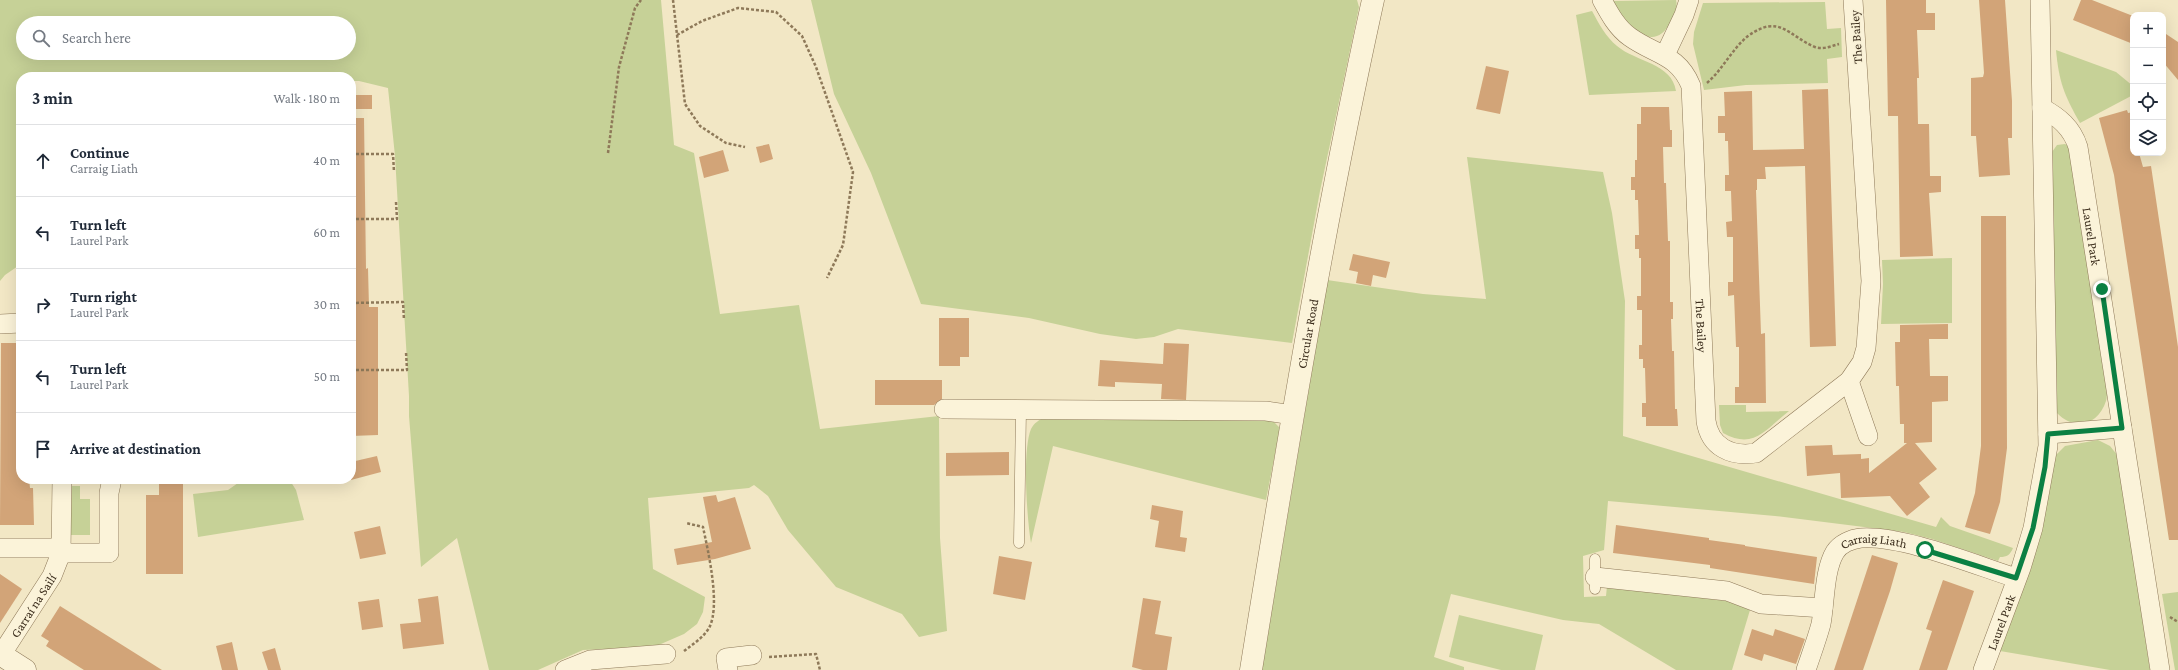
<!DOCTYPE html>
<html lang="en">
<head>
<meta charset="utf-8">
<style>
	:root { --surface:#fff; --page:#f6f6f7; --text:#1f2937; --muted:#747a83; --line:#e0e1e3 }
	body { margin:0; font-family:"Crimson Pro",serif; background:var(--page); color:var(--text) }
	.controls { position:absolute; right:12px; top:12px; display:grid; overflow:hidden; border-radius:8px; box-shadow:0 4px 16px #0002 }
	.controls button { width:36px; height:36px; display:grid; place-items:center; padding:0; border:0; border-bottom:1px solid var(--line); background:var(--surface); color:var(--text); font:20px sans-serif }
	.stop { position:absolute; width:12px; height:12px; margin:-9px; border:3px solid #0b8043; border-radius:50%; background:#fff }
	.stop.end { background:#0b8043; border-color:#fff; box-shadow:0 1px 4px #0008 }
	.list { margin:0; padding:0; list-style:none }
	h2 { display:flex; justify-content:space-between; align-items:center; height:52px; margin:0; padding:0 16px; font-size:17px }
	h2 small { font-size:13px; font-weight:400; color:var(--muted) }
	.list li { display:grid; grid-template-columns:26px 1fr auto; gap:12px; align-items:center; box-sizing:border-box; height:72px; padding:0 16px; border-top:1px solid var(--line) }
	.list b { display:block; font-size:15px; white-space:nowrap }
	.list p { margin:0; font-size:13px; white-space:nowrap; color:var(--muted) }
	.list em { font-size:13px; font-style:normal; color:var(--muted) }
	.icon { flex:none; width:22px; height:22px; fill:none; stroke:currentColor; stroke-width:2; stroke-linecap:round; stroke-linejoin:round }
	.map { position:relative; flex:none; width:2178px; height:670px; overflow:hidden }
	.search { position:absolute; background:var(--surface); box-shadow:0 4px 16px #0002; left:16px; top:16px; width:340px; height:44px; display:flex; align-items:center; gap:10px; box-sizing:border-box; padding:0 14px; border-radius:22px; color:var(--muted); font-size:15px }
	.panel { position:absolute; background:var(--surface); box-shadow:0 4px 16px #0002; left:16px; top:72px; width:340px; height:412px; border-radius:16px }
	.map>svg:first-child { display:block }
	.green { fill:#c6d197; fill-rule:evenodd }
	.building { fill:#d2a478 }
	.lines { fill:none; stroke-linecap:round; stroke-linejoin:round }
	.service-casing { stroke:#8e7959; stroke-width:11 }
	.minor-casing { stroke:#8e7959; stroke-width:20 }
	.tertiary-casing { stroke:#8e7959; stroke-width:23 }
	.path { stroke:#8e7959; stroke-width:2.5; stroke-dasharray:3 2; stroke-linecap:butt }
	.service { stroke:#fbf3d9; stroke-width:10 }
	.minor { stroke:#fbf3d9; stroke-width:19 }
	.tertiary { stroke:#fbf3d9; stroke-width:22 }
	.route { stroke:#0b8043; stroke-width:5 }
	.labels { text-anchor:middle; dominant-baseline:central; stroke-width:3; stroke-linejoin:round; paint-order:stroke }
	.street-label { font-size:13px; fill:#3d2f1e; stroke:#f8f0d5 }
</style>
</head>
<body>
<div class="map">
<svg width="2178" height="670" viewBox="0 0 2178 670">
	<rect width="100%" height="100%" fill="#f2e7c5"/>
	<g class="green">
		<path d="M0,0H661L674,145L694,153L720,314L799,305L820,429L939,416L940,538L947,631L919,637L902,614L836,587L788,530L768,496L754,485L749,488L648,498L653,569L705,597L703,612L697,624L684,634L654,647L583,650L538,670H489L457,538L421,567L409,416V396L395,156L388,88L359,81H351V77H21V264L5,275L0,281ZM23,23H349V53H23Z"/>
		<polygon points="811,0 1357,0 1359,7 1356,22 1320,191 1292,343 1178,329 1154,337 1136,339 1100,334 1029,318 921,304 871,173 834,94"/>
		<path d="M1676,0C1678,8 1675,14 1671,21C1653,58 1624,22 1613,1Z"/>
		<polygon points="1825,2 1827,29 1841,28 1842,57 1827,59 1828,83 1746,85 1704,90 1693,44 1694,32 1703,3"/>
		<path d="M1592,11C1599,24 1606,37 1617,46C1636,62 1672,63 1676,91L1589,95L1576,15Z"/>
		<path d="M2056,50L2116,72L2133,86V95L2080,123C2064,95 2059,82 2056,50Z"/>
		<path d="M2065,144L2071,148L2107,379C2107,386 2108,394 2106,401C2098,426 2074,431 2057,413L2052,152L2057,145Z"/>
		<path d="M1467,157L1603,172L1612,213L1625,301L1623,436L1936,527L1941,517L1950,526L2013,548C2010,555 2007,557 2000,557L1998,561L1932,539L1904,532L1775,516L1608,501L1604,550L1583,556L1584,597L1606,596L1607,586L1727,601L1750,610L1732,670H1676L1599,624L1563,620L1451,594L1434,657L1464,667V670H1262L1327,280L1423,294L1486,299Z"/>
		<polygon points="1952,258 1952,323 1881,324 1883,284 1882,260"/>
		<path d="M1719,405H1746V412L1789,411C1765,430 1754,450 1723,433L1720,425Z"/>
		<path d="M1045,417L1270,418L1280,428L1266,500L1053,446L1031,543C1027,519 1022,451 1031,429C1034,423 1039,420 1045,417Z"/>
		<polygon points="2098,440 2110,446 2118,456 2150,670 2110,670 2000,651 2053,458 2065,446"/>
		<polygon points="259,479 289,479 296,490 304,520 198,537 193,494 228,490 238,483"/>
		<polygon points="70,486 80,486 80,499 90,499 90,535 70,535"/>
		<polygon points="2178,592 2178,670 2175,670 2162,594"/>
		<polygon points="1459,615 1543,635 1535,670 1501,670 1449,657"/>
	</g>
	<g class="building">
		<polygon points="1886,0 1926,0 1926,13 1935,13 1935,30 1917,30 1919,78 1917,78 1918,124 1929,124 1930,176 1941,176 1941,192 1929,193 1933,256 1900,257 1898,116 1888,116"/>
		<polygon points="1979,0 2005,0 2012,101 2012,138 2008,138 2010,175 1979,177 1976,136 1971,136 1971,78 1983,77 1984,73"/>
		<polygon points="2081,0 2092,0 2133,16 2133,44 2073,20"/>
		<polygon points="2163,32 2178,42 2178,80 2163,62"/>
		<polygon points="1486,66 1509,71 1500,114 1476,109"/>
		<polygon points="1828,89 1836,346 1810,347 1805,166 1765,167 1766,179 1757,179 1757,190 1756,190 1761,334 1765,333 1766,403 1735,403 1735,387 1739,387 1739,347 1736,347 1734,295 1728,296 1728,282 1733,282 1733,237 1727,237 1726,222 1732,221 1731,191 1725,191 1725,175 1729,175 1728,141 1725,141 1725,133 1718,133 1718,116 1725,116 1724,92 1752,91 1753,150 1804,149 1802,90"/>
		<rect x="351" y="95" width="21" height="14"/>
		<polygon points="1641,107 1669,107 1670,130 1672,130 1672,147 1663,147 1664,183 1666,183 1668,241 1670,241 1670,302 1673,302 1673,319 1671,319 1672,351 1674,351 1675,409 1677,409 1678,426 1646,426 1646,417 1642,417 1642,403 1646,403 1645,368 1643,368 1643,359 1639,359 1639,345 1642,345 1642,310 1637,310 1637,296 1641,296 1641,258 1639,258 1639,249 1635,249 1635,235 1639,235 1638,200 1635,200 1635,190 1631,190 1631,177 1635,177 1635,160 1637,160 1637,124 1641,124"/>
		<polygon points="2127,110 2128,113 2133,112 2133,153 2139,153 2143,167 2151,166 2178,347 2178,540 2169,540 2114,175 2099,118"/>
		<polygon points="351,118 364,118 366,269 368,268 369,307 378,307 378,435 351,436"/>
		<polygon points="769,144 773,159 760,163 756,147"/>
		<polygon points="723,150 729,171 704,178 699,157"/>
		<polygon points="1981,216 2006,216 2007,448 2000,502 1990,534 1965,527 1975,493 1981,446"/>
		<polygon points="1353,254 1390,262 1386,278 1373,275 1371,286 1356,283 1358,272 1349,270"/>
		<polygon points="939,318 969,318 969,357 960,357 960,366 939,366"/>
		<polygon points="1948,324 1948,339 1929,339 1930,376 1948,376 1948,401 1932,402 1932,442 1915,443 1937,469 1919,483 1930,497 1907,516 1890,496 1841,498 1840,473 1807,476 1805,446 1832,445 1833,455 1861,454 1861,459 1869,458 1869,473 1907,443 1904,443 1904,424 1900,424 1899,386 1896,386 1895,342 1900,342 1900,325"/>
		<polygon points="1,343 21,343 21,479 29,479 30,488 33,488 34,525 0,525"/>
		<polygon points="1164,343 1189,344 1186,400 1161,399 1162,384 1115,382 1115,387 1098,386 1100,360 1163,364"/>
		<polygon points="875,380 942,380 942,399 934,405 875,405"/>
		<polygon points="1009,452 1009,475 946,476 946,453"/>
		<polygon points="377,456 381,472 351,480 351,462"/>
		<polygon points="159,479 183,479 183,574 146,574 146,495 159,495"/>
		<polygon points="716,495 718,502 735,497 751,549 715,559 677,565 674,549 712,542 703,497"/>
		<polygon points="1152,505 1183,511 1180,537 1187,538 1185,552 1155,547 1159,521 1150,519"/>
		<polygon points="1616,525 1709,538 1709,540 1745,545 1745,546 1817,557 1814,584 1710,568 1710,565 1613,553"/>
		<polygon points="380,526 386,554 360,559 354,532"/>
		<polygon points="1872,555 1898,563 1890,591 1863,670 1834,670"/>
		<polygon points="999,556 1032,562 1025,600 993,594"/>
		<polygon points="0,574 22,589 0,623"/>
		<polygon points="1943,580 1974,591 1947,670 1919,670 1932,631 1926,629"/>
		<polygon points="438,596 444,644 403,649 400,624 421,622 418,599"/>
		<polygon points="1143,598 1161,601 1155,634 1172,637 1167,670 1143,670 1132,667"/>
		<polygon points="379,599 383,627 362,630 358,602"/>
		<polygon points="60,606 162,670 84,670 46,646 49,641 41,636"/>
		<polygon points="1752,629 1773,636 1775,629 1805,639 1796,664 1764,654 1762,661 1744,655"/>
		<polygon points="232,642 238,670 222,670 216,646"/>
		<polygon points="275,648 281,670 268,670 262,652"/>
	</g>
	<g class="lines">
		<defs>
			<g id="service">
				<polyline points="1019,543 1021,409"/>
				<polyline points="1595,589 1595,559"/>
			</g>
			<g id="minor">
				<path id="s1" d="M1602,0C1609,13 1617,28 1630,37C1655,55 1678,54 1691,86L1706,421C1710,447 1731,457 1756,453L1849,381L1862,362L1866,348L1871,281L1853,0"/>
				<polyline points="1665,55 1684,15 1689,0"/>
				<path id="s2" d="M2042,108C2059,117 2072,128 2078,147L2160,670"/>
				<polyline points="0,324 21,323"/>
				<polyline points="1849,381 1868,436"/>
				<polyline points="944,409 1266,411 1293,415"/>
				<polyline points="2048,434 2122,428"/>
				<polyline points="0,548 61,548"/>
				<polyline points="61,553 109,553 109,493 112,479"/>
				<polyline points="1595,577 1727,591 1761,604 1823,608"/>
				<path id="s3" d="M1,655L52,576L61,553L62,479"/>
				<polyline points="565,670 590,660 666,654"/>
				<polyline points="728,670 726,658 752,655"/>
				<path id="s4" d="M1806,670C1811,655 1817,639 1821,624C1825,603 1824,570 1835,552C1840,544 1851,539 1861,538C1902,535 1975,565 2016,578"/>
				<path id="s5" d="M1983,670L2021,568L2033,528L2048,446L2040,0"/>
			</g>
			<g id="tertiary">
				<polyline points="0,654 25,670"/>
				<path id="s6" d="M1251,670C1287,446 1324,222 1373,0"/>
			</g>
		</defs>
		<use href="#service" class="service-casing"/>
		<use href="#minor" class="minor-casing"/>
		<use href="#tertiary" class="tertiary-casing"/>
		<g class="path">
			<polyline points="673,0 685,104 700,126 726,143 745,147"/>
			<polyline points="677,35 702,21 738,8 776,12 802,36 816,67 853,172 843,245 827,278"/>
			<path d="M1707,83C1723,69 1732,49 1748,36C1780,13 1788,36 1815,47C1823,50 1831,46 1839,44"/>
			<polyline points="608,153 619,67 635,8 641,0"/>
			<polyline points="351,154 393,154 394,172"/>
			<polyline points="351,219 397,219 396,202"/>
			<polyline points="351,303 403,302 404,320"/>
			<polyline points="351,370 407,370 406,352"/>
			<polyline points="2170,617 2178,622"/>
			<path d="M684,651C693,644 703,638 709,628C721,606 708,551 703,527L686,523"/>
			<polyline points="769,657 816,654 820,670"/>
		</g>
		<use href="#service" class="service"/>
		<use href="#minor" class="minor"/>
		<use href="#tertiary" class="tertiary"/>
	</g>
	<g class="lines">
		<polyline class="route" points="1925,550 2016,578 2033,528 2045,467 2048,434 2122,428 2102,289"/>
	</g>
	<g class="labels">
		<g class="street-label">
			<text transform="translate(1856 37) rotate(-94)">The Bailey</text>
			<text stroke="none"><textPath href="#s2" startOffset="145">Laurel Park</textPath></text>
			<text stroke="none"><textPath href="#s1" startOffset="367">The Bailey</textPath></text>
			<text stroke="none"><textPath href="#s6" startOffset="341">Circular Road</textPath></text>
			<text stroke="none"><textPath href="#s4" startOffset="165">Carraig Liath</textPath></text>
			<text stroke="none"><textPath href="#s3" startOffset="59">Garraí na Sailí</textPath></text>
			<text stroke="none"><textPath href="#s5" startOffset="51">Laurel Park</textPath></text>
		</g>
	</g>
</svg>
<div class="controls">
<button>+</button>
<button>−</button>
<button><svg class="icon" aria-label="locate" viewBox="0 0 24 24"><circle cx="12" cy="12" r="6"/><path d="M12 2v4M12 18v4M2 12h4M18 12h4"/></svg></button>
<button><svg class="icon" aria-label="layers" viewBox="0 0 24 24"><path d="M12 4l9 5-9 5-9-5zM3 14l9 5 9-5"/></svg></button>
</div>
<div class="stop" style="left:1925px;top:550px"></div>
<div class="stop end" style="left:2102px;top:289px"></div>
<div class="search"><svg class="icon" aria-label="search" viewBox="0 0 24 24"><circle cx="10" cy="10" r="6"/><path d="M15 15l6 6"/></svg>Search here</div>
<section class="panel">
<h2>3 min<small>Walk · 180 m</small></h2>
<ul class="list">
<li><svg class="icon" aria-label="ahead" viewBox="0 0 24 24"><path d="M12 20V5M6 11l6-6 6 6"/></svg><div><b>Continue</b><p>Carraig Liath</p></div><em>40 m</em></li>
<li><svg class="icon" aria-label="left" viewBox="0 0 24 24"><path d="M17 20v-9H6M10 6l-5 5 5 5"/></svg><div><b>Turn left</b><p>Laurel Park</p></div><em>60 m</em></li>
<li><svg class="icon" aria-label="right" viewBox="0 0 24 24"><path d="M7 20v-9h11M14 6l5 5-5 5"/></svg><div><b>Turn right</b><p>Laurel Park</p></div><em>30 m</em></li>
<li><svg class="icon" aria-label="left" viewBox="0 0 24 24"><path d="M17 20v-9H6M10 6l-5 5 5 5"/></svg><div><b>Turn left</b><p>Laurel Park</p></div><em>50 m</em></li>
<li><svg class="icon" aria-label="arrive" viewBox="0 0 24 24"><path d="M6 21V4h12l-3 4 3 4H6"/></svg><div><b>Arrive at destination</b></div></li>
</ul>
</section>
</div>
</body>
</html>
